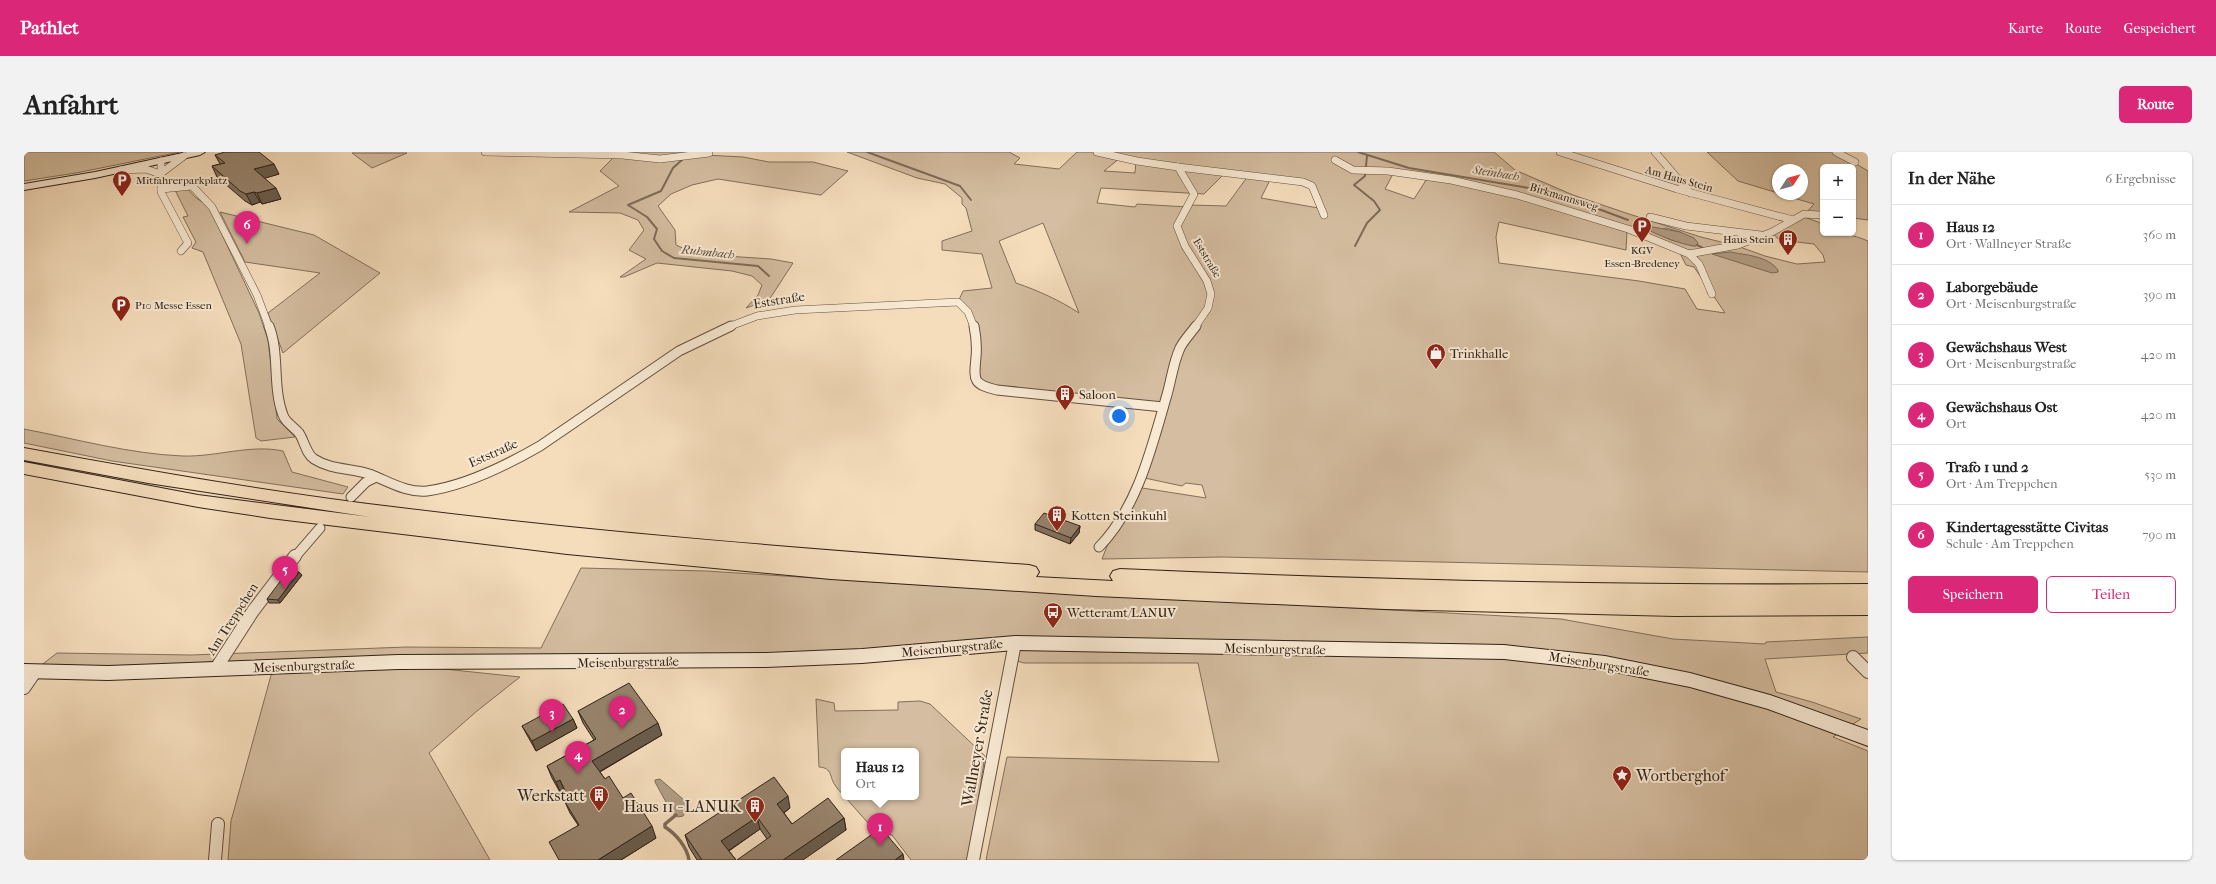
<!DOCTYPE html>
<html lang="de">
<head>
<meta charset="utf-8">
<style>
	:root { --surface:#fff; --page:#f2f2f2; --text:#222; --muted:#767676; --line:#e0e0e0; --accent:#db2777 }
	body { margin:0; font-family:"IM FELL French Canon",serif; background:var(--page); color:var(--text) }
	.controls { position:absolute; right:12px; top:12px; display:grid; overflow:hidden; border-radius:6px; box-shadow:0 1px 3px #0004 }
	.controls button { width:36px; height:36px; display:grid; place-items:center; padding:0; border:0; border-bottom:1px solid var(--line); background:var(--surface); color:var(--text); font:20px sans-serif }
	.compass { position:absolute; left:1748px; top:12px; width:36px; height:36px; border-radius:50%; background:var(--surface); box-shadow:0 1px 3px #0004; rotate:54deg }
	.you { position:absolute; left:1095px; top:264px; width:14px; height:14px; margin:-10px; border:3px solid #fff; border-radius:50%; background:#1a73e8; box-shadow:0 0 0 6px #1a73e833 }
	.badge { display:grid; place-items:center; width:26px; height:26px; border-radius:50%; background:var(--accent); color:#fff; font-size:13px; font-weight:700 }
	.pin { position:absolute; translate:-50% -33px; filter:drop-shadow(0 1px 2px #0008) }
	.pin::after { content:''; position:absolute; top:21px; width:14px; height:12px; background:inherit; clip-path:polygon(0 0,100% 0,50% 100%) }
	.popup { position:absolute; left:817px; top:596px; width:78px; height:52px; box-sizing:border-box; display:grid; place-content:center; border-radius:6px; background:var(--surface); filter:drop-shadow(0 1px 3px #0005); font-size:13px; white-space:nowrap; color:var(--muted) }
	.popup b { font-size:15px; color:var(--text) }
	.popup::after { content:''; position:absolute; left:50%; top:100%; margin-left:-8px; border:8px solid transparent; border-top-color:var(--surface) }
	.list { margin:0; padding:0; list-style:none }
	h2 { display:flex; justify-content:space-between; align-items:center; height:52px; margin:0; padding:0 16px; font-size:17px }
	h2 small { font-size:13px; font-weight:400; color:var(--muted) }
	.list li { display:grid; grid-template-columns:26px 1fr auto; gap:12px; align-items:center; box-sizing:border-box; height:60px; padding:0 16px; border-top:1px solid var(--line) }
	.list b { display:block; font-size:15px; white-space:nowrap }
	.list p { margin:0; font-size:13px; white-space:nowrap; color:var(--muted) }
	.list em { font-size:13px; font-style:normal; color:var(--muted) }
	.actions { display:flex; gap:8px; padding:12px 16px }
	.actions a { flex:1; padding:9px 0; border:1px solid var(--accent); border-radius:6px; text-align:center; font-size:14px; color:var(--accent) }
	.actions .main { background:var(--accent); color:#fff }
	.map { position:relative; flex:none; width:1844px; height:708px; overflow:hidden; border-radius:6px }
	header { display:flex; align-items:center; gap:24px; box-sizing:border-box; height:56px; padding:0 20px; background:var(--accent); color:#fff }
	header strong { font-size:19px }
	nav { display:flex; gap:22px; margin-inline-start:auto; font-size:14px }
	.intro { display:flex; align-items:center; justify-content:space-between; box-sizing:border-box; height:96px; padding:0 24px }
	h1 { margin:0; font-size:28px }
	.button { padding:10px 18px; border-radius:6px; background:var(--accent); color:#fff; font-size:14px; font-weight:700 }
	main { display:flex; gap:24px; padding:0 24px }
	aside { flex:1; background:var(--surface); border-radius:6px; box-shadow:0 1px 3px #0004 }
	.map>svg:first-child { display:block }
	.green { fill:#d4bda0; stroke:#826f5c; fill-rule:evenodd }
	.water { fill:#b29d84; stroke:#7e6b58 }
	.lines { fill:none; stroke-linecap:round; stroke-linejoin:round }
	.stream-far1 { stroke:#7e6b58; stroke-width:2 }
	.stream { stroke:#7e6b58; stroke-width:3.5 }
	.minor-far2-casing { stroke:#625040; stroke-width:8 }
	.minor-far1-casing { stroke:#625040; stroke-width:11 }
	.minor-casing { stroke:#625040; stroke-width:14 }
	.secondary-casing { stroke:#312117; stroke-width:2 }
	.motorway-casing { stroke:#312117; stroke-width:2 }
	.minor-far2 { stroke:#f8e9d3; stroke-width:7 }
	.minor-far1 { stroke:#f8e9d3; stroke-width:9 }
	.minor { stroke:#f8e9d3; stroke-width:12 }
	.secondary { fill:#f8e9d3; fill-rule:evenodd }
	.motorway { fill:#f5ddbc; fill-rule:evenodd }
	.wall { fill:#82715e; stroke:#312117 }
	.shaded-wall { fill:#6a5c4c; stroke:#312117 }
	.building { fill:#97836d; stroke:#312117 }
	.labels { text-anchor:middle; dominant-baseline:central; stroke-width:4; stroke-linejoin:round; paint-order:stroke }
	.far-street-label { font-size:11px; fill:#312117; stroke:#f8e9d3 }
	.far-poi-label { font-size:11px; fill:#312117; stroke:#f8e9d3; text-anchor:start }
	.far-water-label { font-size:12px; font-style:italic; fill:#5e4c3d; stroke:#f8e9d3 }
	.street-label { font-size:13px; fill:#312117; stroke:#f8e9d3 }
	.poi-label { font-size:13px; fill:#312117; stroke:#f8e9d3; text-anchor:start }
	.near-street-label { font-size:16px; fill:#312117; stroke:#f8e9d3 }
	.near-poi-label { font-size:16px; fill:#312117; stroke:#f8e9d3; text-anchor:end }
</style>
</head>
<body>
<header>
<strong>Pathlet</strong>
<nav><a>Karte</a><a>Route</a><a>Gespeichert</a></nav>
</header>
<div class="intro"><h1>Anfahrt</h1><a class="button">Route</a></div>
<main>
<div class="map">
<svg width="1844" height="708" viewBox="0 0 1844 708">
	<rect width="100%" height="100%" fill="#f5ddbc"/>
	<filter id="stains"><feTurbulence type="fractalNoise" baseFrequency=".005" numOctaves="4"/><feColorMatrix values="0 0 0 0 .2 0 0 0 0 .09 0 0 0 0 .02 0 0 0 .5 -.17"/></filter>
	<radialGradient id="worn" r=".72"><stop offset=".6" stop-color="#630" stop-opacity="0"/><stop offset="1" stop-color="#630" stop-opacity=".3"/></radialGradient>
	<g class="green">
		<polygon points="0,0 156,0 52,21 0,29"/>
		<polygon points="595,0 683,0 681,3 719,5 745,10 789,10 824,19 797,43 694,27 668,33 647,42 634,54 651,78 652,93 672,102 747,107 769,111 745,148 722,156 734,143 738,133 728,124 708,119 633,111 600,125 596,125 622,107 605,98 620,78 614,68 596,61 545,60 595,34 576,19"/>
		<path d="M823,0H985L996,6L990,12L1035,17L1053,0H1470L1491,18L1549,43L1602,61L1677,85L1713,94L1741,104L1773,112L1801,110L1799,103L1790,92L1755,88L1748,80L1778,64L1799,72V81C1817,81 1827,82 1844,89V420L1199,405L1078,407L1085,389L1112,335L1182,346L1178,333L1162,331L1158,334L1116,325L1139,255L954,231L950,173L934,150L939,139L968,136L958,102L918,98V89L948,79L942,56L938,52V46L921,32L893,26ZM1096,6L1112,9L1111,21L1080,19ZM1202,20L1224,24L1202,54L1166,53L1153,74L1164,55L1113,52L1111,55L1073,51L1077,36L1180,42ZM1370,20L1404,25L1390,47L1361,37ZM1247,26L1288,34L1300,57L1237,46ZM1475,70L1602,98L1603,80L1655,99L1662,113L1670,115L1685,137L1683,141L1689,143L1701,161L1673,157L1661,137L1615,129L1475,111L1472,85ZM1019,71L1055,161C1035,148 1015,139 992,131L975,89ZM1617,74L1636,78L1642,76L1656,80L1672,94L1647,88Z"/>
		<polygon points="1683,0 1812,0 1844,19 1844,68 1829,66 1829,15 1799,15 1799,63 1781,62 1790,52 1756,42 1778,42 1778,18 1754,18 1754,41 1714,29"/>
		<polygon points="328,1 383,1 348,16"/>
		<polygon points="163,36 171,45 185,55 235,161 244,188 253,267 271,285 237,289 232,286 217,192 179,100 168,96 172,90 159,65 164,64 151,38"/>
		<polygon points="196,60 290,83 356,121 259,201 244,161 296,121 221,110"/>
		<path d="M0,277C52,287 106,302 159,304C193,305 226,292 259,299L268,320L324,335L319,342L88,309L0,291Z"/>
		<polygon points="557,416 682,419 916,434 1537,467 1649,487 1741,492 1742,490 1844,485 1844,501 1741,507 1752,540 1788,550 1837,567 1809,585 1844,599 1844,708 962,708 983,605 1195,610 1174,511 1000,511 993,509 993,491 839,502 11,518 33,501 167,503 383,495 517,496"/>
		<polygon points="373,512 496,525 453,559 405,601 466,708 204,708 207,669 249,516"/>
		<path d="M792,547L810,551L811,559L874,558V550L896,549L906,552L961,604L945,708H887L868,683L852,680L821,645H892V599H820V644C817,640 813,637 811,633C805,625 809,616 795,615Z"/>
	</g>
	<g class="water">
		<path d="M1618,73L1656,80L1670,86L1674,91L1672,94C1663,95 1621,79 1618,73Z"/>
		<path d="M1706,100C1722,103 1744,104 1754,118V120L1748,121L1688,102Z"/>
		<path d="M636,627L660,648C663,654 663,658 659,664L654,665L648,661L631,630V628Z"/>
	</g>
	<g class="lines">
		<g class="stream-far1">
			<polyline points="843,0 936,34 947,48"/>
			<polyline points="1334,0 1385,16 1529,40 1604,68"/>
			<polyline points="659,7 649,16 637,39 604,53 623,65 633,77 630,87 638,99 650,106 734,114 745,124"/>
			<polyline points="1673,93 1681,97"/>
			<polyline points="1331,94 1343,71 1356,58 1350,49 1330,33 1341,24 1343,4"/>
		</g>
		<path class="stream" d="M652,663L641,672V675C652,682 663,695 665,708"/>
		<defs>
			<g id="minor-far2">
				<polyline points="461,0 598,3 636,7 685,1"/>
				<polyline points="1073,0 1113,9 1154,15 1170,42 1153,74 1161,94 1183,129 1187,142 1184,156 1171,175"/>
				<polyline points="1536,0 1653,37 1769,68"/>
				<polyline points="1631,0 1666,41"/>
				<polyline points="1812,0 1831,10"/>
				<polyline points="1311,8 1329,18 1364,19 1427,28 1493,43 1604,77 1665,102 1714,93 1748,80 1780,62 1796,63"/>
				<polyline points="137,9 137,40 164,91 157,99"/>
				<polyline points="1154,15 1279,30 1288,34 1300,63"/>
				<polyline points="97,18 122,17 136,22"/>
				<polyline points="136,22 160,4"/>
				<polyline points="137,37 168,34 188,55 233,143 245,175"/>
				<polyline points="1626,65 1662,74 1737,83"/>
				<polyline points="1665,102 1675,112 1688,142"/>
				<polyline points="704,175 733,164 771,158 934,150 944,160 950,175"/>
			</g>
			<g id="minor-far1">
				<path d="M245,174C256,202 248,234 259,263C261,270 270,275 275,281C280,288 282,302 290,307C307,318 327,316 345,322C364,329 382,341 403,339C442,334 483,313 516,294L655,199L707,174"/>
				<path d="M950,174C952,184 953,195 952,205C950,228 948,232 973,238L1139,255"/>
				<polyline points="327,345 342,330 352,325"/>
				<path d="M1075,395C1113,356 1127,298 1142,246C1147,230 1149,211 1156,196C1160,188 1167,181 1172,174"/>
				<polyline points="271,405 296,376"/>
			</g>
			<g id="minor">
				<polyline points="1829,505 1844,520"/>
				<polyline points="191,518 229,459 271,404"/>
				<polyline points="0,536 11,520"/>
				<polyline points="191,708 194,672"/>
				<polyline points="949,708 991,491"/>
			</g>
			<g id="secondary">
				<polygon points="163,0 181,0 176,3 71,26 0,38 0,32 71,20"/>
				<polygon points="991,484 1480,493 1581,504 1666,521 1746,543 1844,578 1844,594 1744,557 1666,535 1581,518 1480,507 991,498 838,511 742,515 374,517 84,528 0,526 0,512 84,514 374,503 742,501 838,497"/>
			</g>
			<path id="motorway" d="M0,296C125,319 250,341 377,356C586,382 795,398 1005,413L1012,415L1015,420L1012,425L1089,429L1086,424L1089,419L1096,417C1345,428 1594,434 1844,432V463L1651,464L1361,457L1072,444L807,427L543,402L246,366L174,355L0,322V310L174,343L346,365L124,331L0,308Z"/>
		</defs>
		<use href="#minor-far2" class="minor-far2-casing"/>
		<use href="#minor-far1" class="minor-far1-casing"/>
		<use href="#minor" class="minor-casing"/>
		<use href="#secondary" class="secondary-casing"/>
		<use href="#motorway" class="motorway-casing"/>
		<use href="#minor-far2" class="minor-far2"/>
		<use href="#minor-far1" class="minor-far1"/>
		<use href="#minor" class="minor"/>
		<use href="#secondary" class="secondary"/>
		<use href="#motorway" class="motorway"/>
	</g>
	<g class="wall">
		<polygon points="191,3 255,22 240,26 257,47 238,52 236,50 228,53 221,49 193,25 188,14 196,12"/>
		<polygon points="1011,372 1056,374 1055,381 1046,392 1011,378"/>
		<polygon points="275,420 278,423 256,451 245,451 243,447"/>
		<polygon points="554,559 638,583 576,620 581,627 599,646 632,686 597,708 535,708 554,673 546,661 541,650 545,647 541,640 537,642 528,626 523,614 570,588 559,571"/>
		<polygon points="549,567 553,576 512,599 503,583 498,574"/>
		<polygon points="766,656 760,661 768,672 820,666 822,678 743,687 736,677 705,699 712,708 673,708 665,695 661,683"/>
	</g>
	<g class="shaded-wall">
		<polygon points="250,12 255,22 235,28 230,17"/>
		<polygon points="252,36 257,47 238,52 233,41"/>
		<polygon points="230,40 236,50 228,53 222,42"/>
		<polygon points="1056,374 1055,381 1046,392 1047,386"/>
		<polygon points="275,420 278,423 256,451 254,448"/>
		<polygon points="549,567 553,576 512,599 508,589"/>
		<polygon points="634,571 638,583 573,621 568,609"/>
		<polygon points="536,628 541,640 537,642 532,630"/>
		<polygon points="764,644 766,656 755,664 753,652"/>
		<polygon points="733,665 736,677 701,701 697,689"/>
		<polygon points="820,666 822,678 779,708 759,708"/>
		<polygon points="628,674 632,686 597,708 574,708"/>
		<polygon points="879,702 880,708 871,708"/>
	</g>
	<g class="building">
		<polygon points="201,0 235,0 250,12 230,17 252,36 233,41 230,40 222,42 216,39 188,14 201,11 191,3"/>
		<polygon points="1020,361 1056,374 1047,386 1011,372"/>
		<polygon points="264,419 275,420 254,448 243,447"/>
		<polygon points="605,531 634,571 568,609 581,627 585,624 599,646 607,641 628,674 574,708 535,708 525,690 555,673 541,650 545,647 536,628 532,630 523,614 572,587 554,559"/>
		<polygon points="539,552 549,567 508,589 498,574"/>
		<polygon points="750,625 764,644 753,652 768,672 804,646 820,666 759,708 713,708 747,684 733,665 697,689 712,708 678,708 661,683"/>
		<polygon points="857,676 879,702 871,708 812,708"/>
	</g>
	<defs>
		<symbol id="parking-pin" viewBox="-11 -11 22 30"><path d="M0 17L-7.5 6A9.5 9.5 0 1 1 7.5 6Z" fill="#8f2418" stroke="#f8e9d3"/><path d="M-3.5-5.5H1a3.5 3.5 0 0 1 0 7H-1V5.5H-3.5ZM-1-3.4V-.6H.8a1.4 1.4 0 0 0 0-2.8Z" fill="#fff"/></symbol>
		<symbol id="building-pin" viewBox="-11 -11 22 30"><path d="M0 17L-7.5 6A9.5 9.5 0 1 1 7.5 6Z" fill="#8f2418" stroke="#f8e9d3"/><path d="M-4-6H4V6H1V3H-1V6H-4ZM-2.5-4.3h1.7v1.8h-1.7ZM.8-4.3h1.7v1.8H.8ZM-2.5-1h1.7V.8h-1.7ZM.8-1h1.7V.8H.8Z" fill="#fff"/></symbol>
		<symbol id="shop-pin" viewBox="-11 -11 22 30"><path d="M0 17L-7.5 6A9.5 9.5 0 1 1 7.5 6Z" fill="#8f2418" stroke="#f8e9d3"/><path d="M-5-2.5h2.3a2.7 3.5 0 0 1 5.4 0H5L5.5 6h-11ZM-1.5-2.5h3a1.5 2.3 0 0 0-3 0Z" fill="#fff"/></symbol>
		<symbol id="bus-pin" viewBox="-11 -11 22 30"><path d="M0 17L-7.5 6A9.5 9.5 0 1 1 7.5 6Z" fill="#8f2418" stroke="#f8e9d3"/><path d="M-5-6H5V4H4V6H2V4H-2V6H-4V4H-5ZM-3.5-4V0h7V-4ZM-3.5 1.2v1.5H-2V1.2ZM2 1.2v1.5H3.5V1.2Z" fill="#fff"/></symbol>
		<symbol id="sight-pin" viewBox="-11 -11 22 30"><path d="M0 17L-7.5 6A9.5 9.5 0 1 1 7.5 6Z" fill="#8f2418" stroke="#f8e9d3"/><path d="M0-6L1.8-2.2L6-1.7L2.9 1.2L3.7 5.4L0 3.3L-3.7 5.4L-2.9 1.2L-6-1.7L-1.8-2.2Z" fill="#fff"/></symbol>
	</defs>
	<g fill-rule="evenodd">
		<use href="#parking-pin" x="87" y="17" width="22" height="30"/>
		<use href="#parking-pin" x="1607" y="63" width="22" height="30"/>
		<use href="#building-pin" x="1753" y="76" width="22" height="30"/>
		<use href="#parking-pin" x="86" y="142" width="22" height="30"/>
		<use href="#shop-pin" x="1401" y="190" width="22" height="30"/>
		<use href="#building-pin" x="1030" y="231" width="22" height="30"/>
		<use href="#building-pin" x="1022" y="352" width="22" height="30"/>
		<use href="#bus-pin" x="1018" y="449" width="22" height="30"/>
		<use href="#sight-pin" x="1587" y="612" width="22" height="30"/>
		<use href="#building-pin" x="564" y="632" width="22" height="30"/>
		<use href="#building-pin" x="720" y="643" width="22" height="30"/>
	</g>
	<g class="labels">
		<g class="far-street-label">
			<text transform="translate(1655 27) rotate(16)">Am Haus Stein</text>
			<text transform="translate(1540 45) rotate(17)">Birkmannsweg</text>
			<text transform="translate(1183 106) rotate(59)">Eststraße</text>
		</g>
		<g class="far-poi-label">
			<text x="112" y="28">Mitfahrerparkplatz</text>
			<text x="1750" y="87" text-anchor="end">Haus Stein</text>
			<text x="1618" y="98" text-anchor="middle">KGV<tspan x="1618" dy="13">Essen-Bredeney</tspan></text>
			<text x="111" y="153">P10 Messe Essen</text>
		</g>
		<g class="far-water-label">
			<text transform="translate(1472 21) rotate(9)">Steinbach</text>
			<text transform="translate(684 100) rotate(6)">Ruhmbach</text>
		</g>
		<g class="street-label">
			<text transform="translate(755 148) rotate(-9)">Eststraße</text>
			<text transform="translate(469 301) rotate(-24)">Eststraße</text>
			<text transform="translate(208 467) rotate(-57)">Am Treppchen</text>
			<text transform="translate(928 496) rotate(-5)">Meisenburgstraße</text>
			<text transform="translate(1251 497) rotate(1)">Meisenburgstraße</text>
			<text transform="translate(604 510) rotate(-1)">Meisenburgstraße</text>
			<text transform="translate(1575 512) rotate(9)">Meisenburgstraße</text>
			<text transform="translate(280 514) rotate(-2)">Meisenburgstraße</text>
		</g>
		<g class="poi-label">
			<text x="1426" y="201">Trinkhalle</text>
			<text x="1055" y="242">Saloon</text>
			<text x="1047" y="363">Kotten Steinkuhl</text>
			<text x="1043" y="460">Wetteramt/LANUV</text>
		</g>
		<g class="near-street-label">
			<text transform="translate(953 596) rotate(-80)">Wallneyer Straße</text>
		</g>
		<g class="near-poi-label">
			<text x="1612" y="623" text-anchor="start">Wortberghof</text>
			<text x="561" y="643">Werkstatt</text>
			<text x="717" y="654">Haus 11 - LANUK</text>
		</g>
	</g>
	<rect width="100%" height="100%" filter="url(#stains)"/>
	<rect width="100%" height="100%" fill="url(#worn)"/>
</svg>
<div class="controls">
<button>+</button>
<button>−</button>
</div>
<svg class="compass" viewBox="-18 -18 36 36"><path d="M0-13l5 13h-10z" fill="#e53935"/><path d="M0 13l5-13h-10z" fill="#767676"/></svg>
<div class="you"></div>
<div class="pin badge" style="left:856px;top:694px">1</div>
<div class="popup"><b>Haus 12</b>Ort</div>
<div class="pin badge" style="left:598px;top:577px">2</div>
<div class="pin badge" style="left:528px;top:580px">3</div>
<div class="pin badge" style="left:554px;top:622px">4</div>
<div class="pin badge" style="left:261px;top:437px">5</div>
<div class="pin badge" style="left:223px;top:92px">6</div>
</div>
<aside>
<h2>In der Nähe<small>6 Ergebnisse</small></h2>
<ul class="list">
<li><span class="badge">1</span><div><b>Haus 12</b><p>Ort · Wallneyer Straße</p></div><em>360 m</em></li>
<li><span class="badge">2</span><div><b>Laborgebäude</b><p>Ort · Meisenburgstraße</p></div><em>390 m</em></li>
<li><span class="badge">3</span><div><b>Gewächshaus West</b><p>Ort · Meisenburgstraße</p></div><em>420 m</em></li>
<li><span class="badge">4</span><div><b>Gewächshaus Ost</b><p>Ort</p></div><em>420 m</em></li>
<li><span class="badge">5</span><div><b>Trafo 1 und 2</b><p>Ort · Am Treppchen</p></div><em>530 m</em></li>
<li><span class="badge">6</span><div><b>Kindertagesstätte Civitas</b><p>Schule · Am Treppchen</p></div><em>790 m</em></li>
</ul>
<div class="actions"><a class="main">Speichern</a><a>Teilen</a></div>
</aside>
</main>
</body>
</html>
